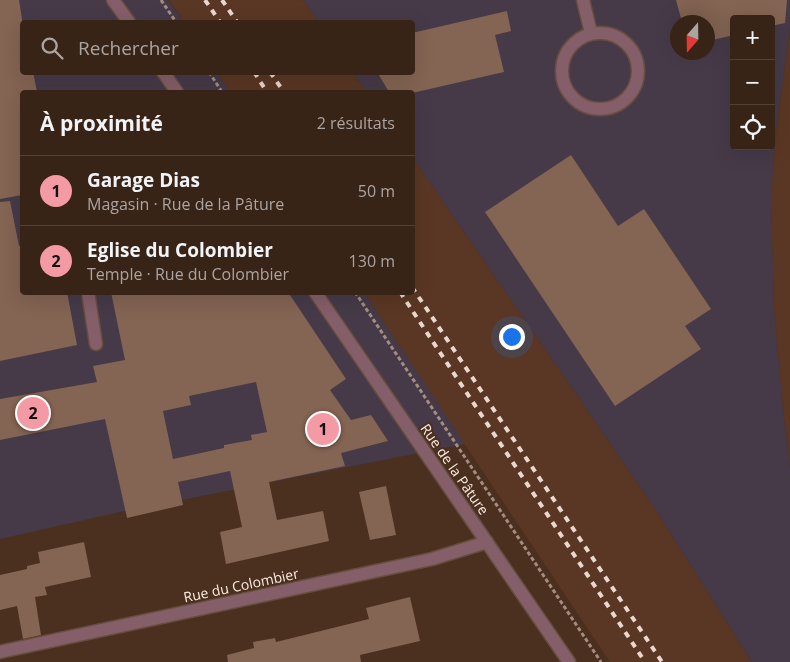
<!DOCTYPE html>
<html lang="fr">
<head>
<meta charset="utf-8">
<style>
	:root { --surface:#382317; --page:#432f24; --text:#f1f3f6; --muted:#aba4a1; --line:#524036; --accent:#f49aa5 }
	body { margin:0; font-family:"Open Sans",sans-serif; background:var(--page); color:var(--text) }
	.controls { position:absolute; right:15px; top:15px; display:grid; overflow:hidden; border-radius:5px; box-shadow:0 5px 20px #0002 }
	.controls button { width:45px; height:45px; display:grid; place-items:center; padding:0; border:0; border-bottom:1px solid var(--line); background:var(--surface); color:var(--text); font:25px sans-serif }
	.compass { position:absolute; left:670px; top:15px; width:45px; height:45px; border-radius:50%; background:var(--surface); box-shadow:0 5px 20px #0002; rotate:200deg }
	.you { position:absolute; left:511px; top:336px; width:18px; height:18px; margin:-12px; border:4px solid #fff; border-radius:50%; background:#1a73e8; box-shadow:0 0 0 8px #1a73e833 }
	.badge { display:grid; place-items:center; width:32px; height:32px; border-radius:50%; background:var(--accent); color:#111; font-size:16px; font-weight:700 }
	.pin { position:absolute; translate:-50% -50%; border:2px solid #fff; box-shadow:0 1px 5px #0006 }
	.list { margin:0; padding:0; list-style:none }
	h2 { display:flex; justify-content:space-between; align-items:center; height:65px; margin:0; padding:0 20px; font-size:21px }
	h2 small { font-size:16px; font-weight:400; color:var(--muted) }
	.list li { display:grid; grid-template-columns:32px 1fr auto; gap:15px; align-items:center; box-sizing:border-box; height:70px; padding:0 20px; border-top:1px solid var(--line) }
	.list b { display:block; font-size:19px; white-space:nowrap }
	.list p { margin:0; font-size:16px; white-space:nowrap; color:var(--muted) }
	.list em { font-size:16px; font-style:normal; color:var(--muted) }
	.icon { flex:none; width:28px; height:28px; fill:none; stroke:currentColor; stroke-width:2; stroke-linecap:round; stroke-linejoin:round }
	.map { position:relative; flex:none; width:790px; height:662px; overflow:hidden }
	.search { position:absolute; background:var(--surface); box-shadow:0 5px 20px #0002; left:20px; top:20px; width:395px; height:55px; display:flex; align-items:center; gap:12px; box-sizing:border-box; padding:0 18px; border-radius:5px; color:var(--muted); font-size:19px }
	.panel { position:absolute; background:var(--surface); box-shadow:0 5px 20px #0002; left:20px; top:90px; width:395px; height:205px; border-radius:5px }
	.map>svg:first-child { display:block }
	.built { fill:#5a3724 }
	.industrial { fill:#463a48; fill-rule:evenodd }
	.building { fill:#846453; fill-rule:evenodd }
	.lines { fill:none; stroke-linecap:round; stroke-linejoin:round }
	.service-casing { stroke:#674d3e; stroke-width:15 }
	.minor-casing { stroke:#674d3e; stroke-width:15 }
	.path { stroke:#a48d80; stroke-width:3; stroke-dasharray:4 2.5; stroke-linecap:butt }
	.service { stroke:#845e68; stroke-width:12 }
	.minor { stroke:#845e68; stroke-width:12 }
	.rail { stroke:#ead7cd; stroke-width:4; stroke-dasharray:6 6; stroke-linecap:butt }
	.labels { text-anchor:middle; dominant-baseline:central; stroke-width:4; stroke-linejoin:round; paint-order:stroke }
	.street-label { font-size:14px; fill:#fdebe1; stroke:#4b2f1f }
</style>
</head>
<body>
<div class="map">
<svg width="790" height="662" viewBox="0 0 790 662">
	<rect width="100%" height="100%" fill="#4b2f1f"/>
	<g class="built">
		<polygon points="169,0 303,0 319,22 184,22"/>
		<polygon points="790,26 790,467 783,411 774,309 771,200 775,138"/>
		<polygon points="217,73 353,73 367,92 230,92"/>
		<polygon points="413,158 652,504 752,662 610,662 364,293 412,292"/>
	</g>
	<g class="industrial">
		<polygon points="0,0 168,0 184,22 22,22 22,72 217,73 230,92 22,92 22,292 364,293 465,444 120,512 0,539"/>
		<path d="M303,0H790V26L775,138L771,200L774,309L783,411L790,467V662H752L652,504L413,158L412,92H367L353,73L412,72V22H319ZM734,19H771V146H734ZM678,22H708V52H678Z"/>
	</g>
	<g class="building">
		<polygon points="0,0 19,0 22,19 22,72 33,72 37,92 22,92 22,195 0,199"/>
		<polygon points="676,0 787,0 785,23 771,26 771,19 734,19 734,35 708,41 708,22 682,22"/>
		<polygon points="507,11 511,31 495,35 504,72 412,93 389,92 377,72 412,72 412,33"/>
		<polygon points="571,155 618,226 644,209 711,309 685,326 701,349 615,406 485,212"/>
		<polygon points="10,201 19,246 22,245 22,292 67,292 77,345 0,361 0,202"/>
		<path d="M111,292H288L346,379L330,390L351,420L371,415L388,441L341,453L345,466L269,482L277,520L323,511L329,541L226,564L220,532L242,527L230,471L178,482L183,505L127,518L105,419L0,440V399L97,382L93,366L125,360ZM256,382L267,432L251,435L252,440L224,445V448L173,459L163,411L191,405L189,396Z"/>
		<polygon points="386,486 396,535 370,540 359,492"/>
		<polygon points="84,542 91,577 45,587 47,595 35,597 41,635 23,639 17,606 0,610 0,575 27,569 27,566 40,563 38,552"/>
		<polygon points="410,597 420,641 360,655 361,662 228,662 227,655 254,648 253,642 275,638 276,642 369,619 366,608"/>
	</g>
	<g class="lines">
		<defs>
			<polyline id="service" points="88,292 96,344"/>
			<g id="minor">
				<polyline points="113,0 129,22"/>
				<polyline points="583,0 591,33"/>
				<circle cx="600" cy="71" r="38"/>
				<polyline points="163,72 177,92"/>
				<polyline points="315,292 569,662"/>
				<polyline points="0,652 432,559 487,542"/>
			</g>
		</defs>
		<use href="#service" class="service-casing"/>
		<use href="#minor" class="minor-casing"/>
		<g class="path">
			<polyline points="161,0 176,22"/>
			<polyline points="209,72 222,92"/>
			<polyline points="355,292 601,662"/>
		</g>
		<use href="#service" class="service"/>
		<use href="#minor" class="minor"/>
		<g class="rail">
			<polyline points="205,0 220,22"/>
			<polyline points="222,0 237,22"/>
			<polyline points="254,72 267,92"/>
			<polyline points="270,72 284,92"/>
			<polyline points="412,287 662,662"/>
			<polyline points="400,292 645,662"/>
		</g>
	</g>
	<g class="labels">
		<g class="street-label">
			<text transform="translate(455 469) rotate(55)">Rue de la Pâture</text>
			<text transform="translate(241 585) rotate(-12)">Rue du Colombier</text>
		</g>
	</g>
</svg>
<div class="controls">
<button>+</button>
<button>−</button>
<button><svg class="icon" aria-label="locate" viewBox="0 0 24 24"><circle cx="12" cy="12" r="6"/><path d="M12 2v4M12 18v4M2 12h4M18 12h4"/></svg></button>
</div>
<svg class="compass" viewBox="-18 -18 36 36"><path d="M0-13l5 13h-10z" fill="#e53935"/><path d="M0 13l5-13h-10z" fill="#aba4a1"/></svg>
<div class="you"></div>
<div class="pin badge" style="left:323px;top:429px">1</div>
<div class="pin badge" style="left:33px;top:413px">2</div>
<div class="search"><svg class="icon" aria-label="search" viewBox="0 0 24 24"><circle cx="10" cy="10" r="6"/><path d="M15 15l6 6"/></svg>Rechercher</div>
<section class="panel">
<h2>À proximité<small>2 résultats</small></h2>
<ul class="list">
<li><span class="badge">1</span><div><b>Garage Dias</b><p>Magasin · Rue de la Pâture</p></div><em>50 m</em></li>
<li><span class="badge">2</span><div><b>Eglise du Colombier</b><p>Temple · Rue du Colombier</p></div><em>130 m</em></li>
</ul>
</section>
</div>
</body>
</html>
